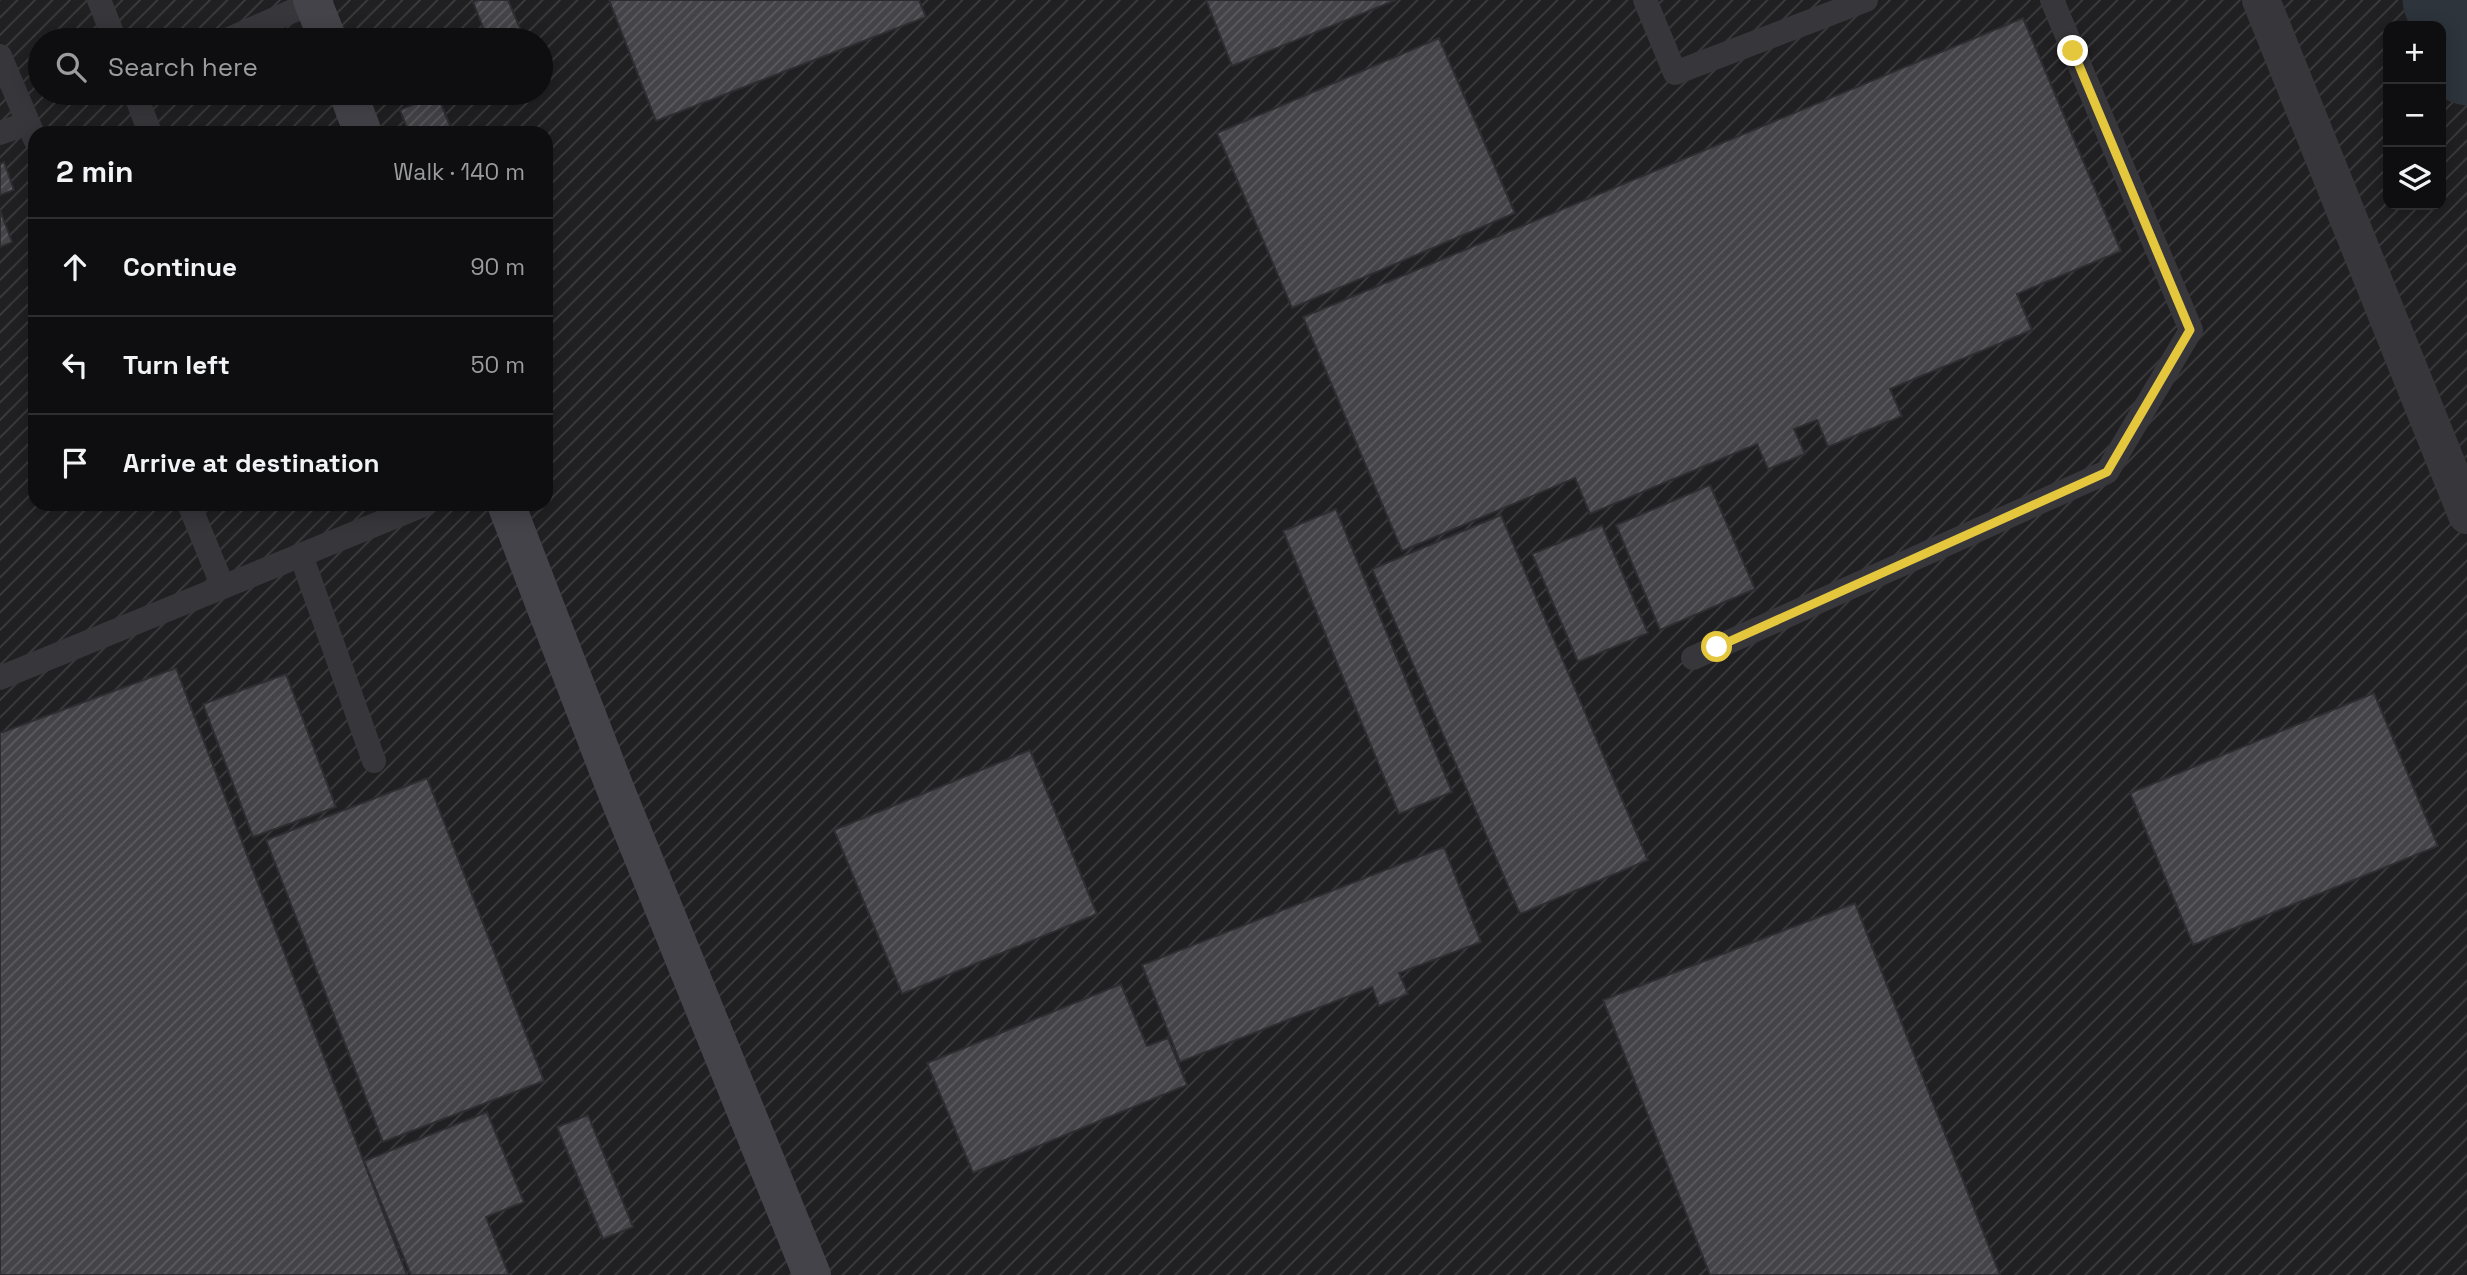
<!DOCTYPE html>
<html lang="en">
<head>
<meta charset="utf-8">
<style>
	:root { --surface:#0e0e10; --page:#1c1c1e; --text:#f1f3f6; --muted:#9b9c9f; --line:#2e2e30 }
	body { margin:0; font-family:"Space Grotesk",sans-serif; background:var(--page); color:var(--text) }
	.controls { position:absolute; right:21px; top:21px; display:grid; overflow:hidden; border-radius:14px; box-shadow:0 4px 18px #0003 }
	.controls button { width:63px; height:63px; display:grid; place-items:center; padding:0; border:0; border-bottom:2px solid var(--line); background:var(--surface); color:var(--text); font:35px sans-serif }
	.stop { position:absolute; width:21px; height:21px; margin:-16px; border:5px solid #e4c73c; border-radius:50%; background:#fff }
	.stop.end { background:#e4c73c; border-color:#fff; box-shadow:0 2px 7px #0008 }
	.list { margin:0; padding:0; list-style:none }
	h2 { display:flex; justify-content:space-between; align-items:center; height:91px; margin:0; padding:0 28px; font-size:30px }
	h2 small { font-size:23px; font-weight:400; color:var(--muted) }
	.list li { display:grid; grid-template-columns:46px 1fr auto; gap:21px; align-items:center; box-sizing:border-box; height:98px; padding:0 28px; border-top:2px solid var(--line) }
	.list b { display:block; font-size:26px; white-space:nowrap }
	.list em { font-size:23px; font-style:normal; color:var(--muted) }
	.icon { flex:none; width:38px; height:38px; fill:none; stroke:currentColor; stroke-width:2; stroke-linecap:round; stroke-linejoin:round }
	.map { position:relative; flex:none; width:2467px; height:1275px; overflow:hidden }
	.search { position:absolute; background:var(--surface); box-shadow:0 4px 18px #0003; left:28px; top:28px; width:525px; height:77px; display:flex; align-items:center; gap:18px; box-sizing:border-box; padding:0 24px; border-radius:38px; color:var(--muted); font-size:26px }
	.panel { position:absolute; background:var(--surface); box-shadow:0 4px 18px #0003; left:28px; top:126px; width:525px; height:385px; border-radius:21px }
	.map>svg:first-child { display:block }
	.industrial { fill:url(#industrial-furrows); fill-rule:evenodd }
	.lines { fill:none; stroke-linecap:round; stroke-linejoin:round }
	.river { stroke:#2d343c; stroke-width:79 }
	.building { fill:url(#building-hatch); stroke:#2e2d31; stroke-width:2 }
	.lane { stroke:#36363b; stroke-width:24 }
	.street { stroke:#36363b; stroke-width:38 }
	.secondary { stroke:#434349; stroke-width:38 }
	.route { stroke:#e4c73c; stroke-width:9 }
</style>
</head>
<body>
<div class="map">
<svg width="2467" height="1275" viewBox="0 0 2467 1275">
	<defs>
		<pattern id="industrial-furrows" width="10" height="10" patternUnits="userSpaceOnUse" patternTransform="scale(1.75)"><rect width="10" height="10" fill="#201f22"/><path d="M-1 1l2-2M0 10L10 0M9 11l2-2" fill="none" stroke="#3d3d40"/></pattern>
		<pattern id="building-hatch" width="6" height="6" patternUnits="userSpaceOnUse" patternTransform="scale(1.75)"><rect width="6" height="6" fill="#434348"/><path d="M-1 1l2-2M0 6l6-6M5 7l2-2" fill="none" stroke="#5b5b60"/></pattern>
	</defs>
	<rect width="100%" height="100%" fill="#131315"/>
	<path class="industrial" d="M0,0H2467V1275H0ZM2388,26H2441V205H2388ZM40,40H541V93H40ZM35,133H546V504H35Z"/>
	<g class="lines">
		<polyline class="river" points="2442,0 2467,66"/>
	</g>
	<g class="building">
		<polygon points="478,0 508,0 525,40 488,40 473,2"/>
		<polygon points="609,0 919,0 926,17 656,121"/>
		<polygon points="1206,0 1396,0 1232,66"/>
		<polygon points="2023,18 2121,251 2017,294 2032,330 1890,389 1902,416 1828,447 1817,420 1794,429 1805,454 1768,469 1757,444 1590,514 1575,478 1402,551 1303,317"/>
		<polygon points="1439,38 1515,213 1292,308 1217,133"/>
		<polygon points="437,94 451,128 438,133 409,133 400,110"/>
		<polygon points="4,162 14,190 0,195 0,164"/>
		<polygon points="0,210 12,242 0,247"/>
		<polygon points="1710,485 1755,589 1660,630 1616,525"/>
		<polygon points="1336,509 1452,792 1399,814 1283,531"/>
		<polygon points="1501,515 1648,860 1520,914 1372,569"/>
		<polygon points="1602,525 1648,633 1578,662 1532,554"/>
		<polygon points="176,668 407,1275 0,1275 0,733"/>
		<polygon points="286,674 336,807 253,837 203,704"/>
		<polygon points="2374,693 2438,846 2193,945 2130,793"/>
		<polygon points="1030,750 1097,914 902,994 834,830"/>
		<polygon points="427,778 544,1081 383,1142 266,840"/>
		<polygon points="1444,847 1481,942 1399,973 1408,994 1379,1006 1372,987 1180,1062 1142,965"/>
		<polygon points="1855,903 2000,1275 1710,1275 1603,1000"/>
		<polygon points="1121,984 1147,1046 1168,1038 1187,1085 973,1173 927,1063"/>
		<polygon points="487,1112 524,1202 486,1217 509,1275 411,1275 364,1161"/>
		<polygon points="588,1115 633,1227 603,1239 557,1127"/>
	</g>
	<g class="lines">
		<g class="lane">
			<polyline points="99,0 115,40"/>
			<polyline points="1645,0 1675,73 1866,0"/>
			<polyline points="227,40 313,2"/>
			<polyline points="0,56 35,139"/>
			<polyline points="135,93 150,133"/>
			<polyline points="0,133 28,123"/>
			<polyline points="189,504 223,587"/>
			<polyline points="301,555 374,761"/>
			<polyline points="1693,658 2107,472 2191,330 2052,0"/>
			<polyline points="0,678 426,504"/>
		</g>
		<polyline class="street" points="2261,0 2467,515"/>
		<g class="secondary">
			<polyline points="312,0 328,40"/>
			<polyline points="348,93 363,133"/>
			<polyline points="506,504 615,788 812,1275"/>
		</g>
	</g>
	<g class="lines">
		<polyline class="route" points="1717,647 2107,472 2190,330 2073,51"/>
	</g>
</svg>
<div class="controls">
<button>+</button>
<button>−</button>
<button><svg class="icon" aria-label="layers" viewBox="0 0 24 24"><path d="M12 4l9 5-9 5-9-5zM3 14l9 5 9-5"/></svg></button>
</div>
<div class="stop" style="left:1717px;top:647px"></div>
<div class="stop end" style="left:2073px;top:51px"></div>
<div class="search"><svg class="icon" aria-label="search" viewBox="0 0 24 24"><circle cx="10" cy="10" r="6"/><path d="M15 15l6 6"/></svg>Search here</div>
<section class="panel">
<h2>2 min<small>Walk · 140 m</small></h2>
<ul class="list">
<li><svg class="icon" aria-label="ahead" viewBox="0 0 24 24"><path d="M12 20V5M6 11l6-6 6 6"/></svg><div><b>Continue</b></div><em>90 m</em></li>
<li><svg class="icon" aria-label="left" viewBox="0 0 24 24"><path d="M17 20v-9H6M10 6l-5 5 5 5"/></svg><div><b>Turn left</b></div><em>50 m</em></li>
<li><svg class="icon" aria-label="arrive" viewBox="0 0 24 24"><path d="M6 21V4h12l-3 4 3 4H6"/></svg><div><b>Arrive at destination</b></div></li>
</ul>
</section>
</div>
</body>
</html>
